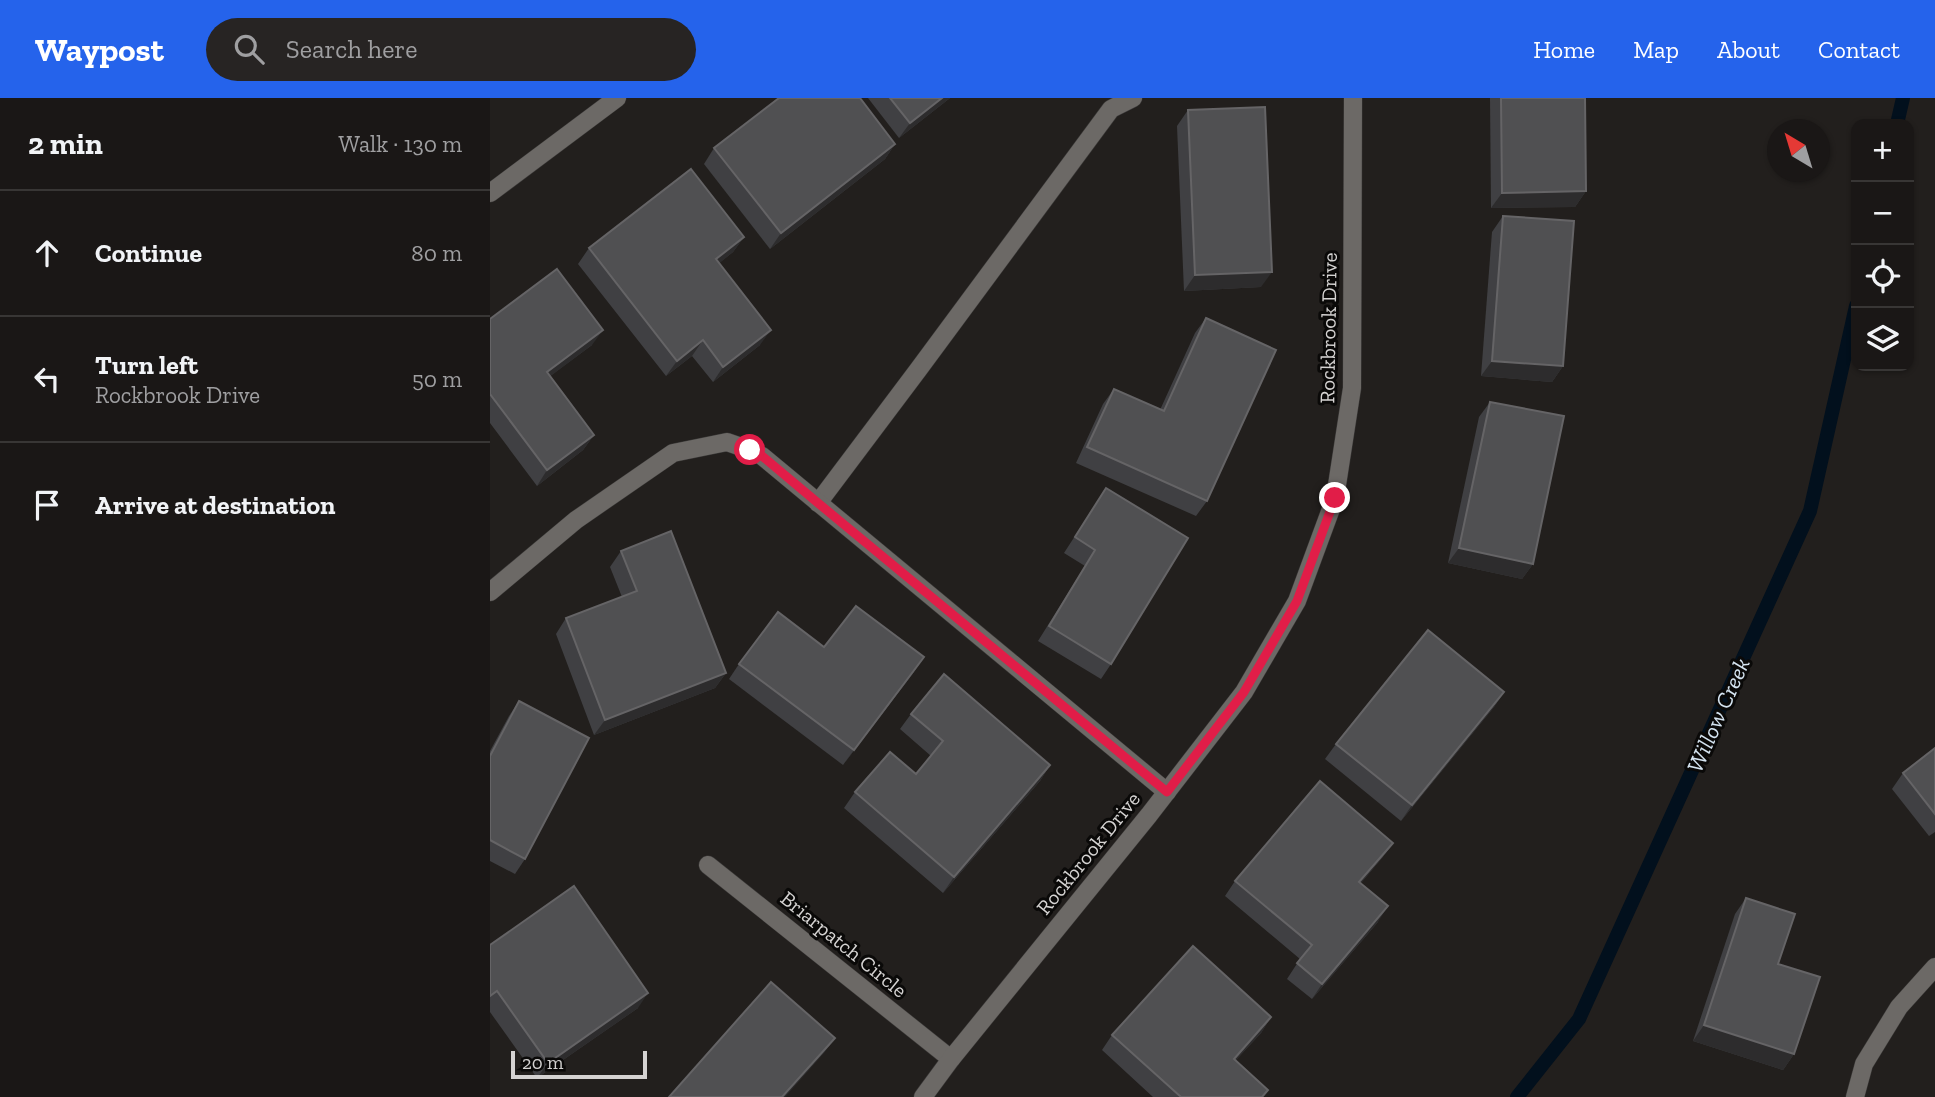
<!DOCTYPE html>
<html lang="en">
<head>
<meta charset="utf-8">
<style>
	:root { --surface:#1a1716; --page:#272423; --text:#f1f3f6; --muted:#9f9fa1; --line:#383635; --accent:#2563eb }
	body { margin:0; font-family:"Zilla Slab",serif; background:var(--page); color:var(--text) }
	.controls { position:absolute; right:21px; top:21px; display:grid; overflow:hidden; border-radius:14px; box-shadow:0 2px 5px #0004 }
	.controls button { width:63px; height:63px; display:grid; place-items:center; padding:0; border:0; border-bottom:2px solid var(--line); background:var(--surface); color:var(--text); font:35px sans-serif }
	.compass { position:absolute; left:1277px; top:21px; width:63px; height:63px; border-radius:50%; background:var(--surface); box-shadow:0 2px 5px #0004; rotate:322deg }
	.scale { position:absolute; left:21px; bottom:18px; width:136px; box-sizing:border-box; padding-left:7px; border:4px solid #d5d3d2; border-top:0; font-size:19px; line-height:24px; white-space:nowrap; color:#d5d3d2; -webkit-text-stroke:5px #0a0908; paint-order:stroke }
	.stop { position:absolute; width:21px; height:21px; margin:-16px; border:5px solid #e11d48; border-radius:50%; background:#fff }
	.stop.end { background:#e11d48; border-color:#fff; box-shadow:0 2px 7px #0008 }
	.list { margin:0; padding:0; list-style:none }
	h2 { display:flex; justify-content:space-between; align-items:center; height:91px; margin:0; padding:0 28px; font-size:30px }
	h2 small { font-size:23px; font-weight:400; color:var(--muted) }
	.list li { display:grid; grid-template-columns:46px 1fr auto; gap:21px; align-items:center; box-sizing:border-box; height:126px; padding:0 28px; border-top:2px solid var(--line) }
	.list b { display:block; font-size:26px; white-space:nowrap }
	.list p { margin:0; font-size:23px; white-space:nowrap; color:var(--muted) }
	.list em { font-size:23px; font-style:normal; color:var(--muted) }
	.icon { flex:none; width:38px; height:38px; fill:none; stroke:currentColor; stroke-width:2; stroke-linecap:round; stroke-linejoin:round }
	.map { position:relative; flex:none; width:1445px; height:999px; overflow:hidden }
	header { display:flex; align-items:center; gap:42px; box-sizing:border-box; height:98px; padding:0 35px; background:var(--accent); color:#fff }
	header strong { font-size:33px }
	nav { display:flex; gap:38px; margin-inline-start:auto; font-size:24px }
	.search { width:490px; height:63px; background:var(--page); display:flex; align-items:center; gap:18px; box-sizing:border-box; padding:0 24px; border-radius:38px; color:var(--muted); font-size:26px }
	main { display:flex }
	aside { flex:1; background:var(--surface) }
	.map>svg:first-child { display:block }
	.lines { fill:none; stroke-linecap:round; stroke-linejoin:round }
	.stream { stroke:#02101d; stroke-width:14 }
	.service-casing { stroke:#3b3938; stroke-width:19 }
	.minor-casing { stroke:#3b3938; stroke-width:19 }
	.service { stroke:#6c6966; stroke-width:18 }
	.minor { stroke:#6c6966; stroke-width:18 }
	.wall { fill:#404043 }
	.shaded-wall { fill:#2d2c2d }
	.building { fill:#505052; stroke:#656466; stroke-width:2 }
	.route { stroke:#e11d48; stroke-width:9 }
	.labels { text-anchor:middle; dominant-baseline:central; stroke-width:6; stroke-linejoin:round; paint-order:stroke }
	.street-label { font-size:21px; fill:#d5d3d2; stroke:#0a0908 }
	.water-label { font-size:23px; font-style:italic; fill:#d5e4f1; stroke:#0a0908 }
</style>
</head>
<body>
<header>
<strong>Waypost</strong>
<div class="search"><svg class="icon" aria-label="search" viewBox="0 0 24 24"><circle cx="10" cy="10" r="6"/><path d="M15 15l6 6"/></svg>Search here</div>
<nav><a>Home</a><a>Map</a><a>About</a><a>Contact</a></nav>
</header>
<main>
<aside>
<h2>2 min<small>Walk · 130 m</small></h2>
<ul class="list">
<li><svg class="icon" aria-label="ahead" viewBox="0 0 24 24"><path d="M12 20V5M6 11l6-6 6 6"/></svg><div><b>Continue</b></div><em>80 m</em></li>
<li><svg class="icon" aria-label="left" viewBox="0 0 24 24"><path d="M17 20v-9H6M10 6l-5 5 5 5"/></svg><div><b>Turn left</b><p>Rockbrook Drive</p></div><em>50 m</em></li>
<li><svg class="icon" aria-label="arrive" viewBox="0 0 24 24"><path d="M6 21V4h12l-3 4 3 4H6"/></svg><div><b>Arrive at destination</b></div></li>
</ul>
</aside>
<div class="map">
<svg width="1445" height="999" viewBox="0 0 1445 999">
	<rect width="100%" height="100%" fill="#221f1d"/>
	<g class="lines">
		<g class="stream">
			<polyline points="1407,26 1413,0"/>
			<polyline points="1027,999 1089,921 1320,413 1366,208"/>
		</g>
		<defs>
			<g id="service">
				<polyline points="328,405 428,272 621,11 643,0"/>
				<polyline points="0,494 86,422 183,355 237,344 260,352 272,358 677,694"/>
			</g>
			<g id="minor">
				<polyline points="0,95 127,0"/>
				<polyline points="218,767 461,961"/>
				<polyline points="433,999 461,961 659,717 754,594 807,503 845,400 862,290 863,0"/>
				<polyline points="1365,999 1374,966 1409,909 1445,869"/>
			</g>
		</defs>
		<use href="#service" class="service-casing"/>
		<use href="#minor" class="minor-casing"/>
		<use href="#service" class="service"/>
		<use href="#minor" class="minor"/>
	</g>
	<g class="wall">
		<polygon points="378,0 460,0 409,40"/>
		<polygon points="1000,0 1095,0 1096,93 1085,109 1001,110"/>
		<polygon points="698,12 771,189 694,193 687,28"/>
		<polygon points="405,46 395,61 280,151 214,66 224,50"/>
		<polygon points="1013,118 1073,268 1062,284 991,278 1002,134"/>
		<polygon points="254,139 243,154 229,165 270,247 223,284 202,258 176,278 88,166 99,150"/>
		<polygon points="716,220 717,403 706,418 586,365 613,306 624,291 670,312 705,235"/>
		<polygon points="0,221 102,247 60,278 104,337 93,352 47,388 0,325"/>
		<polygon points="1000,304 1043,466 1032,481 958,465 989,319"/>
		<polygon points="616,390 621,566 611,581 548,543 595,468 574,455"/>
		<polygon points="131,453 236,575 225,590 104,637 66,536 76,520 132,499 120,469"/>
		<polygon points="334,549 424,574 353,667 239,581 249,566"/>
		<polygon points="1014,594 1004,609 911,723 835,661 846,646"/>
		<polygon points="29,603 35,761 25,776 0,763 0,653 19,618"/>
		<polygon points="421,616 560,667 550,683 453,795 354,710 365,694 426,676 441,658 410,631"/>
		<polygon points="1445,650 1445,734 1439,738 1402,691 1413,675"/>
		<polygon points="903,745 892,760 871,785 888,824 822,901 797,881 810,861 735,798 745,783"/>
		<polygon points="1256,800 1304,956 1293,972 1203,943 1245,816"/>
		<polygon points="0,847 148,910 47,980 0,914"/>
		<polygon points="781,919 771,935 746,962 778,992 773,999 663,999 612,952 622,937"/>
	</g>
	<g class="shaded-wall">
		<polygon points="452,0 460,0 409,40 420,25"/>
		<polygon points="405,46 395,61 280,151 291,135"/>
		<polygon points="1096,93 1085,109 1001,110 1012,95"/>
		<polygon points="254,139 243,154 215,177 226,161"/>
		<polygon points="782,174 771,189 694,193 705,177"/>
		<polygon points="113,232 102,247 46,289 57,274"/>
		<polygon points="281,232 270,247 223,284 233,269"/>
		<polygon points="213,242 202,258 176,278 187,263"/>
		<polygon points="1002,263 1073,268 1062,284 991,278"/>
		<polygon points="104,337 93,352 47,388 57,372"/>
		<polygon points="969,450 1043,466 1032,481 958,465"/>
		<polygon points="434,559 424,574 353,667 364,652"/>
		<polygon points="236,575 225,590 104,637 115,622"/>
		<polygon points="1014,594 1004,609 911,723 922,707"/>
		<polygon points="560,667 550,683 453,795 464,779"/>
		<polygon points="903,745 892,760 859,799 869,784"/>
		<polygon points="898,808 888,824 822,901 832,886"/>
		<polygon points="158,895 148,910 47,980 58,965"/>
		<polygon points="781,919 771,935 733,976 744,961"/>
		<polygon points="1214,927 1304,956 1293,972 1203,943"/>
		<polygon points="345,940 334,955 295,999 292,999"/>
	</g>
	<g class="building">
		<polygon points="289,0 370,0 405,46 291,135 224,50"/>
		<polygon points="400,0 452,0 420,25"/>
		<polygon points="1011,0 1095,0 1096,93 1012,95"/>
		<polygon points="775,9 782,174 705,177 698,12"/>
		<polygon points="201,71 254,139 226,161 281,232 233,269 213,242 187,263 99,150"/>
		<polygon points="1013,118 1084,123 1073,268 1002,263"/>
		<polygon points="67,171 113,232 57,274 104,337 57,372 0,296 0,221"/>
		<polygon points="716,220 786,252 717,403 597,349 624,291 674,313"/>
		<polygon points="1000,304 1074,318 1043,466 969,450"/>
		<polygon points="616,390 698,440 621,566 559,528 605,452 585,439"/>
		<polygon points="181,433 236,575 115,622 76,520 147,493 131,453"/>
		<polygon points="366,508 434,559 364,652 249,566 288,514 334,549"/>
		<polygon points="938,532 1014,594 922,707 846,646"/>
		<polygon points="454,576 560,667 464,779 365,694 400,654 426,676 453,643 421,616"/>
		<polygon points="29,603 99,640 35,761 0,742 0,658"/>
		<polygon points="1445,650 1445,716 1413,675"/>
		<polygon points="830,683 903,745 869,784 898,808 832,886 807,865 822,847 745,783"/>
		<polygon points="84,788 158,895 58,965 7,893 0,898 0,847"/>
		<polygon points="1256,800 1305,816 1288,866 1330,879 1304,956 1214,927"/>
		<polygon points="703,848 781,919 744,961 778,992 772,999 691,999 622,937"/>
		<polygon points="281,884 345,940 292,999 179,999"/>
	</g>
	<g class="lines">
		<polyline class="route" points="260,352 272,358 328,405 677,694 754,594 807,503 845,400"/>
	</g>
	<g class="labels">
		<g class="street-label">
			<text transform="translate(838 230) rotate(-89)">Rockbrook Drive</text>
			<text transform="translate(598 755) rotate(-51)">Rockbrook Drive</text>
			<text transform="translate(354 846) rotate(39)">Briarpatch Circle</text>
		</g>
		<g class="water-label">
			<text transform="translate(1228 617) rotate(-66)">Willow Creek</text>
		</g>
	</g>
</svg>
<div class="controls">
<button>+</button>
<button>−</button>
<button><svg class="icon" aria-label="locate" viewBox="0 0 24 24"><circle cx="12" cy="12" r="6"/><path d="M12 2v4M12 18v4M2 12h4M18 12h4"/></svg></button>
<button><svg class="icon" aria-label="layers" viewBox="0 0 24 24"><path d="M12 4l9 5-9 5-9-5zM3 14l9 5 9-5"/></svg></button>
</div>
<svg class="compass" viewBox="-18 -18 36 36"><path d="M0-13l5 13h-10z" fill="#e53935"/><path d="M0 13l5-13h-10z" fill="#9f9fa1"/></svg>
<div class="scale">20 m</div>
<div class="stop" style="left:260px;top:352px"></div>
<div class="stop end" style="left:845px;top:400px"></div>
</div>
</main>
</body>
</html>
